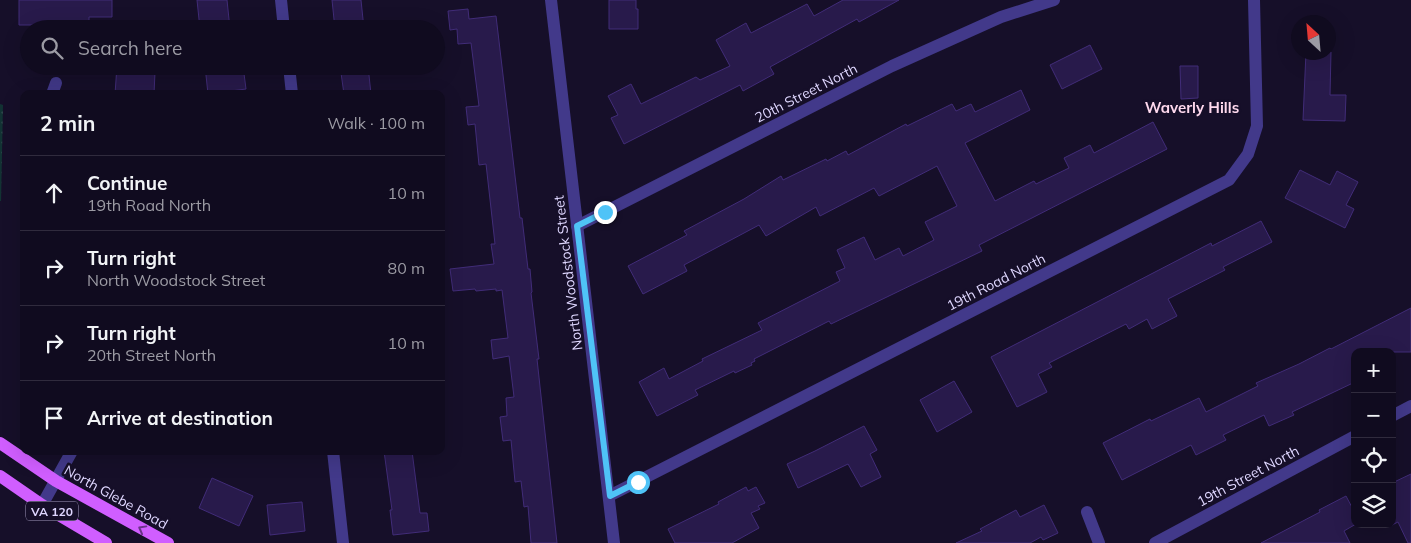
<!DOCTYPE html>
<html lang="en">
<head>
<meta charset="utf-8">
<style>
	:root { --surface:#100b1f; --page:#1e192c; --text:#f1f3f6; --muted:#9c9ba4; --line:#302b3d }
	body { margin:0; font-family:Mulish,sans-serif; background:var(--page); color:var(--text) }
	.controls { position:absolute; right:15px; bottom:15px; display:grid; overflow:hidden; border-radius:10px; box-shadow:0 5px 20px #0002 }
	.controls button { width:45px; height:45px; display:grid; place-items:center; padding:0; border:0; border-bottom:1px solid var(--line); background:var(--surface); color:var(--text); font:25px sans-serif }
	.compass { position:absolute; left:1291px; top:15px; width:45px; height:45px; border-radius:50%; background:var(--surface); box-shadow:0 5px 20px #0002; rotate:334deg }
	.stop { position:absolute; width:15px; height:15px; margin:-11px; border:4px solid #4fc3f7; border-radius:50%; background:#fff }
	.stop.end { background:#4fc3f7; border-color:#fff; box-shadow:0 1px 5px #0008 }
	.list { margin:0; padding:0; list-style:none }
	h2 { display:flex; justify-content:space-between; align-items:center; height:65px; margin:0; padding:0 20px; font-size:21px }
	h2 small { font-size:16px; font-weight:400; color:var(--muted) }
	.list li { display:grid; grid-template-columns:32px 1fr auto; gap:15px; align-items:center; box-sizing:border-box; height:75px; padding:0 20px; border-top:1px solid var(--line) }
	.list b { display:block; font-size:19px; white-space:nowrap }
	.list p { margin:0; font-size:16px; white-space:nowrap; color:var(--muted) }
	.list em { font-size:16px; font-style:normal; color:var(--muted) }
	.icon { flex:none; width:28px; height:28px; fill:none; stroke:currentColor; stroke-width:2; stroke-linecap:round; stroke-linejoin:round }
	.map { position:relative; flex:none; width:1411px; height:543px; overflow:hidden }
	.search { position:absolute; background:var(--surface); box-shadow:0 5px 20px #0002; left:20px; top:20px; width:425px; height:55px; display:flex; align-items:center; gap:12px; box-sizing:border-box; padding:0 18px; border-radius:28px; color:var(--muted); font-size:19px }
	.panel { position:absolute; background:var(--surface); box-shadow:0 5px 20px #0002; left:20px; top:90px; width:425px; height:365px; border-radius:10px }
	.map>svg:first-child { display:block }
	.park { fill:url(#park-dots) }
	.building { fill:#281a4b; stroke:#412c78 }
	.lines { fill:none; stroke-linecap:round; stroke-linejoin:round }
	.minor { stroke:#42398a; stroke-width:12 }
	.tertiary { stroke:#42398a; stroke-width:12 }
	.primary { stroke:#d05eff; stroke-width:12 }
	.oneway { stroke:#6a3389 }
	.route { stroke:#4fc3f7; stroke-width:6 }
	.labels { text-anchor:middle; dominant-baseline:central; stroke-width:5; stroke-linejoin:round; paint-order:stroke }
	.shield { fill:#160f29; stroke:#a39bbf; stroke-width:1 }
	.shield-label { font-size:12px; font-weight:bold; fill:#dfd7ff }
	.street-label { font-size:14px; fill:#dfd7ff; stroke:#160f29 }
	.neighbourhood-label { font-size:15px; font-weight:bold; fill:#ffd9ee; stroke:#160f29 }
</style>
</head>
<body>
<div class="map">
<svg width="1411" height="543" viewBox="0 0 1411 543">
	<defs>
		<pattern id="park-dots" width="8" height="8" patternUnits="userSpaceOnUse" patternTransform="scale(1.25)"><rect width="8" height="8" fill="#123233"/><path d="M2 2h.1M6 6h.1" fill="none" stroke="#344f52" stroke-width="1.8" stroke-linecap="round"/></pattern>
	</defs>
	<rect width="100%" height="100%" fill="#160f29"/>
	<polygon class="park" points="0,104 3,105 1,201 0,201"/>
	<g class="building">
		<polygon points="19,0 112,0 112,17 89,17 89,25 19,25"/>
		<polygon points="197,0 227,0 230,29 200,29"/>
		<polygon points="332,0 361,0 364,29 335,29"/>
		<polygon points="609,0 636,0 636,9 638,9 638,29 609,29"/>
		<polygon points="843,0 899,0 859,22 857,19 770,67 774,74 743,91 740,85 624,144 611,118 618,115 608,96 631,84 641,104 696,77 700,80 730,66 716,40 746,23 751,33 807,4 814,16"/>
		<polygon points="468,9 469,19 496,16 520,218 522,218 528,269 530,269 532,292 531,293 539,359 537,359 557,543 531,543 528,506 524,507 521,481 515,482 511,440 503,441 500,417 507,416 506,398 514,397 509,356 493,359 491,340 508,338 502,290 496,291 496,289 476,291 475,289 453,291 450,269 494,264 491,244 495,244 486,164 479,165 475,124 468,125 466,107 479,106 471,43 458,44 457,29 450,30 448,11"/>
		<polygon points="1090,45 1102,69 1062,89 1050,65"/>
		<polygon points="1306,52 1331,52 1330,95 1346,95 1345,121 1303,120"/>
		<polygon points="117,66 147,66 147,70 155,72 154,94 115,94"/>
		<polygon points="205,66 243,66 246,89 208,94"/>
		<polygon points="340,66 368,66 371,94 344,94"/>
		<polygon points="1180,66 1198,66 1198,98 1181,99"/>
		<polygon points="1021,90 1030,110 965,143 995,201 1034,181 1036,184 1069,168 1064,158 1090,145 1094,153 1153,122 1167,149 979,245 982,251 831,324 829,321 754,359 755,361 751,363 752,365 735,373 734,371 695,390 698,395 657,416 639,382 664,368 669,379 703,361 702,359 762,330 758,323 840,281 836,272 845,268 837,250 864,237 875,260 899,248 903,256 934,240 925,222 957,206 937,166 879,196 874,188 820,216 816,207 766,236 759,225 684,265 687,271 643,294 628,266 687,235 684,231 744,199 781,176 783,180 826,159 827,161 846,151 848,155 906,124 907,126 952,104 956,111 971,104 975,112"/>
		<polygon points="1300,170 1330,185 1337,171 1358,182 1346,205 1354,209 1345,228 1285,198"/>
		<polygon points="1261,221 1272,242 1223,267 1225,270 1168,299 1177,316 1152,329 1147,319 1129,329 1126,324 1049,363 1052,367 1038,374 1047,392 1017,407 991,357 1211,243 1212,246"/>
		<polygon points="1411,308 1411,352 1355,352 1355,382 1292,412 1294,415 1269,426 1264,415 1223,435 1226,440 1196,455 1191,445 1122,480 1103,443 1150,419 1151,421 1199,398 1206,412 1258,386 1256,383 1299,364 1330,348 1331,349"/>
		<polygon points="954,381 972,412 937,432 920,400"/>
		<polygon points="864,426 877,450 870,454 881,477 861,487 848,464 798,488 787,464 815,451"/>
		<polygon points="384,451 412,451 420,513 427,513 429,531 393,535 390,510 392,510"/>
		<polygon points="1411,474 1411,543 1408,543 1398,522 1392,525 1392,483"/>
		<polygon points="212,478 253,496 239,526 199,508"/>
		<polygon points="746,487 748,491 756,487 765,503 758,506 760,509 751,513 759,528 732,543 675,543 668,529 719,504 718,502"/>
		<polygon points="1346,496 1355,513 1355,524 1356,524 1344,531 1350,543 1261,543 1320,512 1319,510"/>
		<polygon points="302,502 305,531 270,535 267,505"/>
		<polygon points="1044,505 1058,533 1043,540 1041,537 1030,543 956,543 982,531 980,529 1016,510 1020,517"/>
	</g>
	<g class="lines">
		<g class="minor">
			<polyline points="281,0 284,29"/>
			<polyline points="289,66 292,94"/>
			<polyline points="52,94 56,83"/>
			<polyline points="577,226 892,66 1001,17 1054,0"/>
			<polyline points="1392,416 1411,406"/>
			<polyline points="333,451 343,543"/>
			<polyline points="609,496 1229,180 1248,154 1257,126 1254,0"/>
			<polyline points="42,505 72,451"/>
			<polyline points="1087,512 1099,543"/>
			<polyline points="1155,543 1355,436"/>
		</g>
		<polyline class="tertiary" points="551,0 614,543"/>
		<g class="primary">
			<polyline points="0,443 56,481 168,543"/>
			<polyline points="0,476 42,505 106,543"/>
		</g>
	</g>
	<defs><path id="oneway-chevron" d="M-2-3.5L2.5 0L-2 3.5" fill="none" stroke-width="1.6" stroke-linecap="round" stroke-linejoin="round" transform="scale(1.25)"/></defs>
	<use class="oneway" href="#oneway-chevron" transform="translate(142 529) rotate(-151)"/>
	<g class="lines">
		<polyline class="route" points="605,212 577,226 610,496 638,482"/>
	</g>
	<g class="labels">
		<rect class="shield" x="26" y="501.5" width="52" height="19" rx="4"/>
		<g class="shield-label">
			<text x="52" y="511">VA 120</text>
		</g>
		<g class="street-label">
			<text transform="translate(806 93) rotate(-27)">20th Street North</text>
			<text transform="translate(568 273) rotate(-97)">North Woodstock Street</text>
			<text transform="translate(996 282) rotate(-27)">19th Road North</text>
			<text transform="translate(1248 476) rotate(-28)">19th Street North</text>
			<text transform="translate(116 497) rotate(29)">North Glebe Road</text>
		</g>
		<g class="neighbourhood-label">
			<text x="1192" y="107">Waverly Hills</text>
		</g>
	</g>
</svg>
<div class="controls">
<button>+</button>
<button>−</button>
<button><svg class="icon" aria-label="locate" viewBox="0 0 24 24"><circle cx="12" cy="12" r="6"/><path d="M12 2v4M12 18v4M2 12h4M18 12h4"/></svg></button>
<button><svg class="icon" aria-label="layers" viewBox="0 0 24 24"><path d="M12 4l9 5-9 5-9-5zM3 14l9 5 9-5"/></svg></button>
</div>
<svg class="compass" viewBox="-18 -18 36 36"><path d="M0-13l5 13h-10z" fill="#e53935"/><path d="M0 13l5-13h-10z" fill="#9c9ba4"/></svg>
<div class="stop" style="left:638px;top:482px"></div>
<div class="stop end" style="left:605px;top:212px"></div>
<div class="search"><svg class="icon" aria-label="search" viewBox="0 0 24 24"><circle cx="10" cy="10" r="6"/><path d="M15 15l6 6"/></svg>Search here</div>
<section class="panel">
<h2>2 min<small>Walk · 100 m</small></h2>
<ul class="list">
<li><svg class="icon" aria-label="ahead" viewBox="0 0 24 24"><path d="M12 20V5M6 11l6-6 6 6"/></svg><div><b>Continue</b><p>19th Road North</p></div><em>10 m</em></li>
<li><svg class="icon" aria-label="right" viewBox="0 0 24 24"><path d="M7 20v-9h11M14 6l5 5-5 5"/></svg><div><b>Turn right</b><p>North Woodstock Street</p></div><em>80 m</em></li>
<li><svg class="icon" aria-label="right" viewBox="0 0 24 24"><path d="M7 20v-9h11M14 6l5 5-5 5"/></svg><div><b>Turn right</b><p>20th Street North</p></div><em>10 m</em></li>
<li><svg class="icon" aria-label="arrive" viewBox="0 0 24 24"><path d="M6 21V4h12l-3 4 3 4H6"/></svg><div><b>Arrive at destination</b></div></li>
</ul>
</section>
</div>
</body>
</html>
